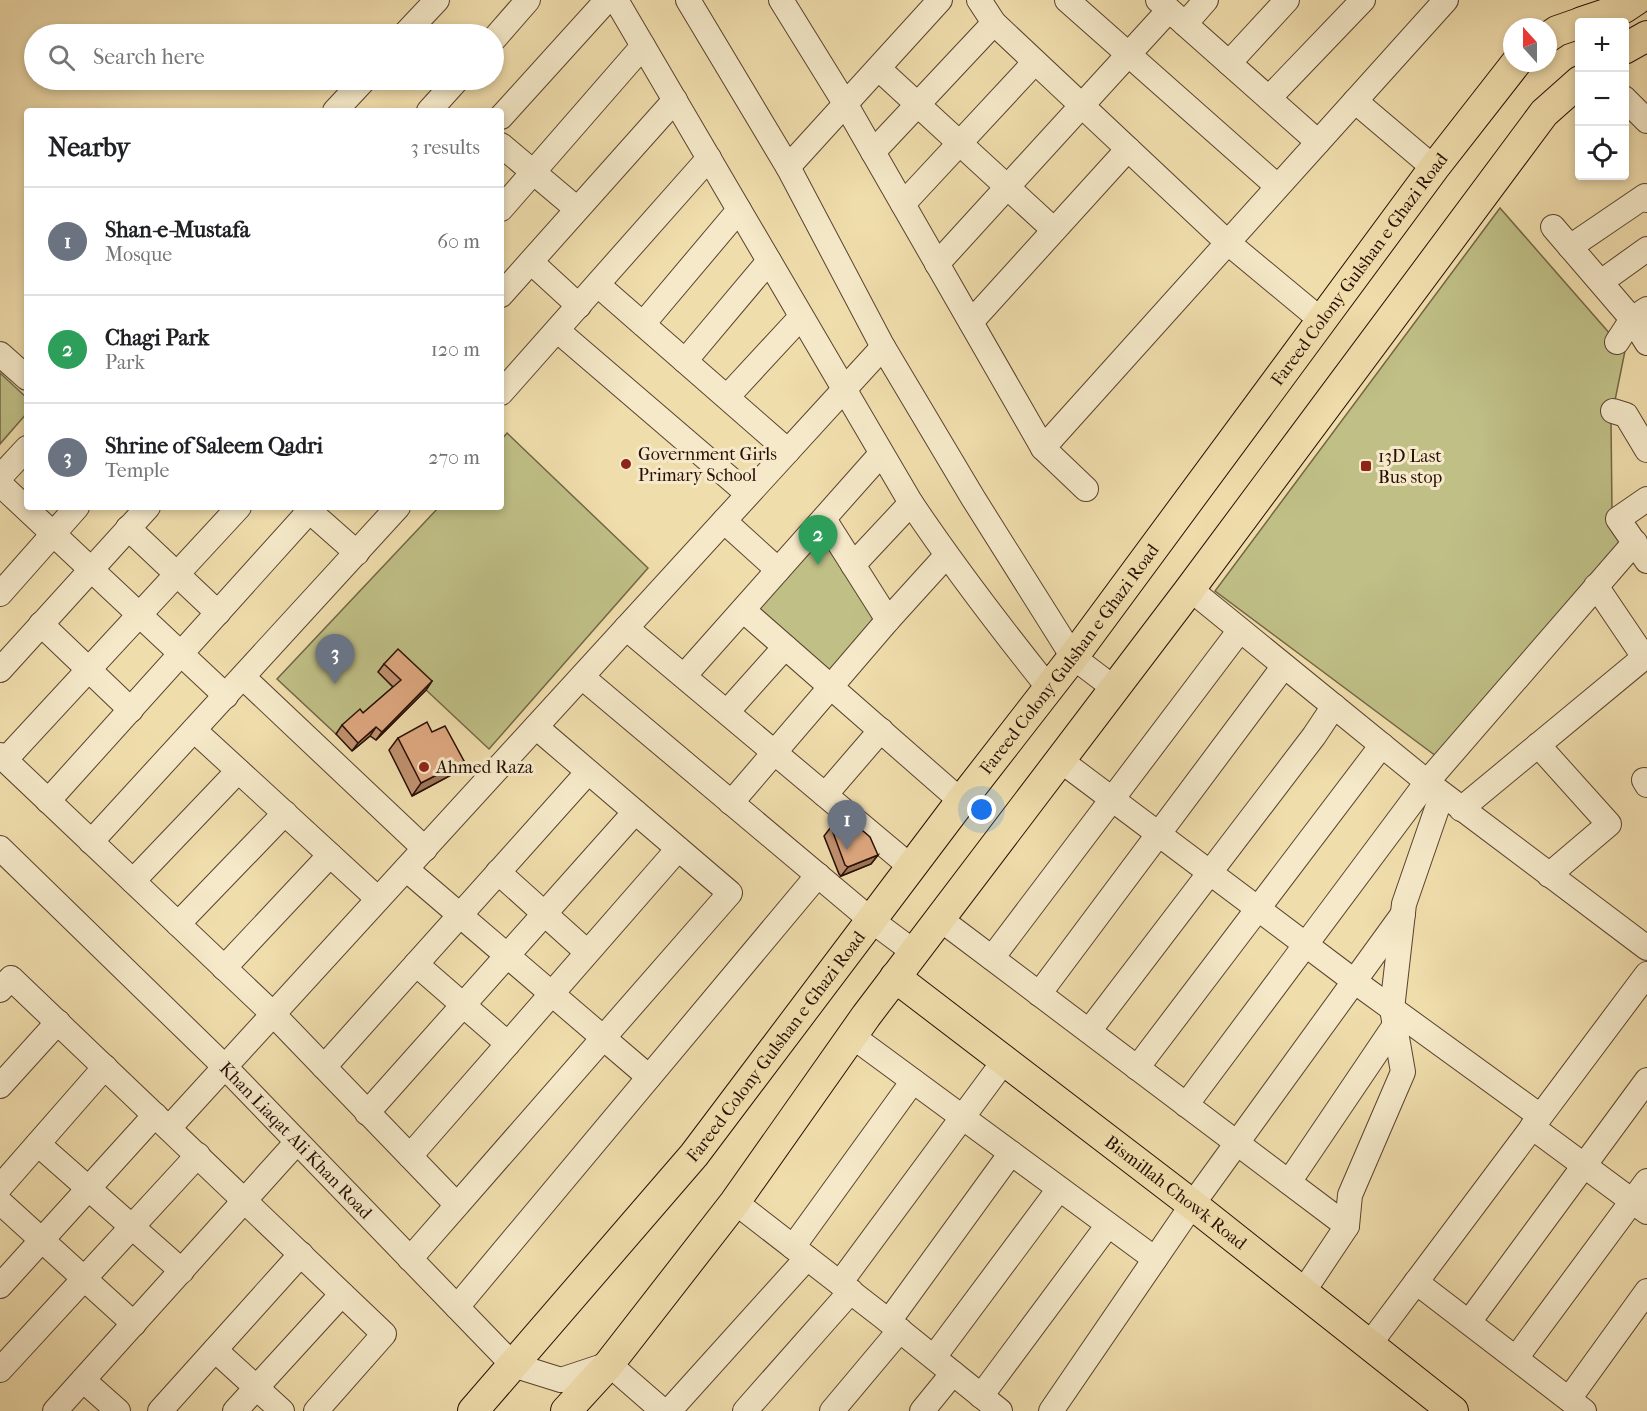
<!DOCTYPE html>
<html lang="en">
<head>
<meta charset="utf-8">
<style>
	:root { --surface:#fff; --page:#f6f6f6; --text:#202124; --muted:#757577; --line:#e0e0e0; --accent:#8f2418 }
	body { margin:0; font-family:"IM FELL French Canon",serif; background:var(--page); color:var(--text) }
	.controls { position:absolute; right:18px; top:18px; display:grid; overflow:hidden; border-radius:6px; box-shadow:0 3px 9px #0003 }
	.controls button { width:54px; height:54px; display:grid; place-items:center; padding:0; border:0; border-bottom:2px solid var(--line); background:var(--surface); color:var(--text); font:30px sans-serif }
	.compass { position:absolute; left:1503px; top:18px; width:54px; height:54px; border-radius:50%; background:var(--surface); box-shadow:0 3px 9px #0003; rotate:339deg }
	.you { position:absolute; left:982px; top:810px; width:21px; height:21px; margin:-15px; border:4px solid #fff; border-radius:50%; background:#1a73e8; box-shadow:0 0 0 9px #1a73e833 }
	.badge { display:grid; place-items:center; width:39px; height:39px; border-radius:50%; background:var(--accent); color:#fff; font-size:20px; font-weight:700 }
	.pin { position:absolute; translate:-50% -50px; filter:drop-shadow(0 2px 3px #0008) }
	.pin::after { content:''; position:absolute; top:32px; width:21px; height:18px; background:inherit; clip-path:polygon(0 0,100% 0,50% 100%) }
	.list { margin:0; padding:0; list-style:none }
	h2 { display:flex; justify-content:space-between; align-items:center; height:78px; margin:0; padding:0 24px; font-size:26px }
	h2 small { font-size:20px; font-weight:400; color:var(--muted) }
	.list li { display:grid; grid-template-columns:39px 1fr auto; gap:18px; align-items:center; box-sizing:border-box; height:108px; padding:0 24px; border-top:2px solid var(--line) }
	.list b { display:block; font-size:22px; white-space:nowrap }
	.list p { margin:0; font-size:20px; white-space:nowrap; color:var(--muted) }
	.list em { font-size:20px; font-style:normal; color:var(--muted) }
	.icon { flex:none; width:33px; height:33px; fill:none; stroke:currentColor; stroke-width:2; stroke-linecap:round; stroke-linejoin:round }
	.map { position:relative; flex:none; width:1647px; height:1411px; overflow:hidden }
	.search { position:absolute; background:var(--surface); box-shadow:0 3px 9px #0003; left:24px; top:24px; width:480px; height:66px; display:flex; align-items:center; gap:15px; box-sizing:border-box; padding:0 21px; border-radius:33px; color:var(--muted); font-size:22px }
	.panel { position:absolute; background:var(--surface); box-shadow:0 3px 9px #0003; left:24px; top:108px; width:480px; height:402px; border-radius:6px }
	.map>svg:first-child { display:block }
	.green { fill:#bfbf86; stroke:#736646; stroke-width:1.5 }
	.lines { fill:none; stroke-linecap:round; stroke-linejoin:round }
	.minor-casing { stroke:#59422f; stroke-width:26 }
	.major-casing { stroke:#270e05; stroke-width:32 }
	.minor { stroke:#f5e9c9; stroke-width:24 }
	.major { stroke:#f0ddac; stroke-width:30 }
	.wall { fill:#c1916f; stroke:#270e05; stroke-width:1.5 }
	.shaded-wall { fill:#9d765a; stroke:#270e05; stroke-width:1.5 }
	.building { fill:#e0a981; stroke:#270e05; stroke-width:1.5 }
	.poi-dot { fill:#8f2418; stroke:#f5e9c9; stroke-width:2 }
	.labels { text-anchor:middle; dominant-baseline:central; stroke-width:6; stroke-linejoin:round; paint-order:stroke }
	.street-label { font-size:18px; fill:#270e05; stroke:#f5e9c9 }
	.poi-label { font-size:18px; fill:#270e05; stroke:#f5e9c9; text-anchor:start }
</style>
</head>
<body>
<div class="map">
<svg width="1647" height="1411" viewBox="0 0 1647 1411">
	<rect width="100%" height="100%" fill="#f0ddac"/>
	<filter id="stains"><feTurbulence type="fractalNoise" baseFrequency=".00333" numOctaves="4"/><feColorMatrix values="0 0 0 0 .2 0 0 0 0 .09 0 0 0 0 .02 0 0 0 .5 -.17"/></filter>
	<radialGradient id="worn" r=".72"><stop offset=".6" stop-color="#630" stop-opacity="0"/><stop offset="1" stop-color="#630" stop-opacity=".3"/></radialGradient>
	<g class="green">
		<polygon points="1500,208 1625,351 1611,420 1612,511 1635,542 1444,762 1215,591"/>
		<polygon points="0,373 27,398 27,413 0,444"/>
		<polygon points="507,433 648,568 489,749 392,658 379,672 394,688 357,722 336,734 277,679 439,507 501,507 501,440"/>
		<polygon points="824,519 888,620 831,686 743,610"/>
	</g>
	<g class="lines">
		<defs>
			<g id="minor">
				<path d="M616,0L911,503C954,567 1000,627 1048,687"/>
				<polyline points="688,0 788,167 883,347 973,498 1073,657 1114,688"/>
				<polyline points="781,0 846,105 1043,448 1086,489"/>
				<polyline points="979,0 994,23 1227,242 1321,320"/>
				<polyline points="1067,0 1277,186"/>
				<polyline points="1158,0 1318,142"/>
				<polyline points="1185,24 1206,0"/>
				<polyline points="405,34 437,0"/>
				<polyline points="494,39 528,0"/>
				<polyline points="1229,63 1287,0"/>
				<polyline points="879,69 1054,230"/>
				<polyline points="1269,98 1363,0"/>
				<polyline points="1624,98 1647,121"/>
				<polyline points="1355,101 1434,168"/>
				<polyline points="335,111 364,80"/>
				<polyline points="429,111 457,80"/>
				<polyline points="501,117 607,0"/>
				<polyline points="501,145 577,209"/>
				<polyline points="873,152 994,23"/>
				<polyline points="788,167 940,0"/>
				<polyline points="903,204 1035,62"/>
				<polyline points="501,209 643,46"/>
				<polyline points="1553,227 1632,319 1647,343"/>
				<polyline points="1570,247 1645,196 1647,200"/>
				<polyline points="531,262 579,306"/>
				<polyline points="937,264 1169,10"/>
				<polyline points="1601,282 1647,249"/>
				<polyline points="598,285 788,451"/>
				<polyline points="501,295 675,100"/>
				<polyline points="971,322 1128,149"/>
				<polyline points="643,324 739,210"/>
				<polyline points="558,331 748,494"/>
				<polyline points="1617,342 1632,319 1647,309"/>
				<polyline points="0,354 27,378"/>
				<polyline points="685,361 769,261"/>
				<polyline points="501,393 709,158"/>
				<polyline points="727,397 801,317"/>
				<polyline points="1613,411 1626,415 1647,450"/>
				<polyline points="1043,448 1446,0"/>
				<polyline points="0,477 27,448"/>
				<polyline points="0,484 226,696"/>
				<polyline points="1647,499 1618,519 1647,561"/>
				<polyline points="305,507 357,553"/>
				<polyline points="824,519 888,620"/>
				<polyline points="724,521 778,570"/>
				<polyline points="128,528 218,613"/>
				<polyline points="853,565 911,503"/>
				<polyline points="1596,586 1644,657"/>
				<polyline points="1190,589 1432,786 1647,948"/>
				<polyline points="0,594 77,507"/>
				<polyline points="743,610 961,801"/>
				<polyline points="41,624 131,710"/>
				<polyline points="626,628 911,867"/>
				<polyline points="0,670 148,507"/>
				<polyline points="684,676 881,454"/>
				<polyline points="582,677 871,920 914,952"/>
				<polyline points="244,678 425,849"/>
				<polyline points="727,712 785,647"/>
				<polyline points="194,730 378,899"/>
				<polyline points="1538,745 1609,824 1549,875"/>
				<polyline points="0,755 273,1014 457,1205"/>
				<polyline points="5,760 239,507"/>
				<polyline points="1060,760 1354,981 1540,1116"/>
				<polyline points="1644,780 1647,785"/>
				<polyline points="825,795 881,730"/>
				<polyline points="48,801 313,507"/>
				<polyline points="731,803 888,620 946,556"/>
				<polyline points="1461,809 1647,655"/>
				<polyline points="91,842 398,507"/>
				<path id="s1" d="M0,848L225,1067L513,1365L561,1380L609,1364L663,1411"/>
				<polyline points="406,869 649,1077"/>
				<polyline points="498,872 587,952"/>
				<polyline points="133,881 238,771"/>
				<polyline points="940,919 1347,1226"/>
				<polyline points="178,924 285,813"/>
				<polyline points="992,958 1240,630"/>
				<polyline points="416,964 508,1044"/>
				<polyline points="224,968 330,855"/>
				<polyline points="0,990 11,978 384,1334 316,1411"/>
				<polyline points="1039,994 1284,666"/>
				<polyline points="1089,1031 1314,736 1334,706"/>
				<polyline points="852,1036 1155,1259"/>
				<polyline points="324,1067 588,772"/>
				<polyline points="1137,1068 1382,745"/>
				<polyline points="0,1086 58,1022"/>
				<polyline points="1186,1105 1427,782 1635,542"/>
				<polyline points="367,1113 635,812"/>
				<polyline points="1532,1127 1647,1212"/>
				<polyline points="169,1128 883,347"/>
				<polyline points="38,1144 182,1271"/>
				<polyline points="410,1156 678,849"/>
				<polyline points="1289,1182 1395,1025"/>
				<polyline points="0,1187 105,1067"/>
				<polyline points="0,1202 134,1324"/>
				<polyline points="735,1202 882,1316 1000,1411"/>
				<polyline points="793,1247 913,1081"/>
				<polyline points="410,1259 730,893 536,727"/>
				<polyline points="1416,1282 1584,1411"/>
				<polyline points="840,1283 1004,1061"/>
				<polyline points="0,1286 155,1115"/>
				<polyline points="1303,1292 1347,1226 1350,1195 1403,1072 1392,1009 1404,904 1442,794"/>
				<polyline points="457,1307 818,875"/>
				<polyline points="889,1321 1011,1153"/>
				<polyline points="1469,1322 1647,1080"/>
				<polyline points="1369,1345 1647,974"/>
				<polyline points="215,1350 282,1411"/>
				<polyline points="934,1357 1059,1189"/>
				<polyline points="1516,1358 1647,1181"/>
				<polyline points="0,1370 198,1155"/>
				<polyline points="83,1380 118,1411"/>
				<polyline points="981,1396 1108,1225"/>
				<polyline points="1569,1399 1647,1291"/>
				<polyline points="55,1411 297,1142"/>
				<polyline points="160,1411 301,1254"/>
				<polyline points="235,1411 342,1294"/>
				<polyline points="669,1411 807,1258"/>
				<polyline points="745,1411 851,1291"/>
				<polyline points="832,1411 900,1330"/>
				<polyline points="922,1411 953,1373"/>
				<polyline points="1051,1411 1192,1205 1403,914"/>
			</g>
			<g id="major">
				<polyline points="1582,22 1624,8 1636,0"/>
				<polyline points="1548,37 1557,31 1580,23"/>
				<polyline points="1624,49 1647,36"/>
				<path id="s2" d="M895,977L1198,1209L1453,1411"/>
				<path id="s3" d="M473,1411L694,1155L961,801L1073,657L1434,168L1516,63"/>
				<polyline points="566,1411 609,1364 735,1202 866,1016 1190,589 1544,113 1580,81"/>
			</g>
		</defs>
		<use href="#minor" class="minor-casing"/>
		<use href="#major" class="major-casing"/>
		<use href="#minor" class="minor"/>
		<use href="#major" class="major"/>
	</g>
	<g class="wall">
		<polygon points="384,664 432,681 426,690 376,740 370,736 352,751 336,734 342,725 363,713 393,687 378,672"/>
		<polygon points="432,732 464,761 455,773 412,796 389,750 398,738"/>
		<polygon points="831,827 878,855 871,864 841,876 839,874 824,836"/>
	</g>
	<g class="shaded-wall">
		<polygon points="432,681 426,690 376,740 382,732"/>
		<polygon points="376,727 370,736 352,751 358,743"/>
		<polygon points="464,761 455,773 412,796 421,783"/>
		<polygon points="878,855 871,864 841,876 848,867"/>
	</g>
	<g class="building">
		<polygon points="398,649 432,681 382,732 376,727 358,743 342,725 360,709 363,713 401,680 384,664"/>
		<polygon points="427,722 432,732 445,726 464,761 421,783 398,738"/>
		<polygon points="849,819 870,837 878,855 848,867 845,865 831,827"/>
	</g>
	<g class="poi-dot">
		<circle cx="626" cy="464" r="6"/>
		<rect x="1360" y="460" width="12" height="12" rx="3"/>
		<circle cx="424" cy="767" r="6"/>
	</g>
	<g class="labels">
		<g class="street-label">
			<text stroke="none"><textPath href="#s3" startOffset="1446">Fareed Colony Gulshan e Ghazi Road</textPath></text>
			<text stroke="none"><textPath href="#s3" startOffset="960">Fareed Colony Gulshan e Ghazi Road</textPath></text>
			<text stroke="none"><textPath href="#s3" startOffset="474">Fareed Colony Gulshan e Ghazi Road</textPath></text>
			<text stroke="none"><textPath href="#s1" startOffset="416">Khan Liaqat Ali Khan Road</textPath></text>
			<text stroke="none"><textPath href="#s2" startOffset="354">Bismillah Chowk Road</textPath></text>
		</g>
		<g class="poi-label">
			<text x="638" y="454">Government Girls<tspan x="638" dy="21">Primary School</tspan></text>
			<text x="1378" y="456">13D Last<tspan x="1378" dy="21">Bus stop</tspan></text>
			<text x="436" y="767">Ahmed Raza</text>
		</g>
	</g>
	<rect width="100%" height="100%" filter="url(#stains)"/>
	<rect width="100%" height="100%" fill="url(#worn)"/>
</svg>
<div class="controls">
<button>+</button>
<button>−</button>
<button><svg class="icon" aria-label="locate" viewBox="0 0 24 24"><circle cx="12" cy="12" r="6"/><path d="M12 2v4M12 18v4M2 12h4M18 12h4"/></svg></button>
</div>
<svg class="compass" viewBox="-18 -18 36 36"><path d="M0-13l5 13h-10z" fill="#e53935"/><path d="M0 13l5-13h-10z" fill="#757577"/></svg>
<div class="you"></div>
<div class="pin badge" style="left:847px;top:850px;background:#6b7280">1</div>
<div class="pin badge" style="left:818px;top:565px;background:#2e9e5b">2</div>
<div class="pin badge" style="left:335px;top:684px;background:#6b7280">3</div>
<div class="search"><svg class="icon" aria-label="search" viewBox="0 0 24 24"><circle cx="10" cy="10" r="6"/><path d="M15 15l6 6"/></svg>Search here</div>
<section class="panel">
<h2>Nearby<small>3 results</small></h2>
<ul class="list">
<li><span class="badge" style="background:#6b7280">1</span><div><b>Shan-e-Mustafa</b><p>Mosque</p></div><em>60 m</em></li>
<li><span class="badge" style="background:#2e9e5b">2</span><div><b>Chagi Park</b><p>Park</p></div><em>120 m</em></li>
<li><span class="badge" style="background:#6b7280">3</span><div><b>Shrine of Saleem Qadri</b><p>Temple</p></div><em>270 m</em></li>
</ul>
</section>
</div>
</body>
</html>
